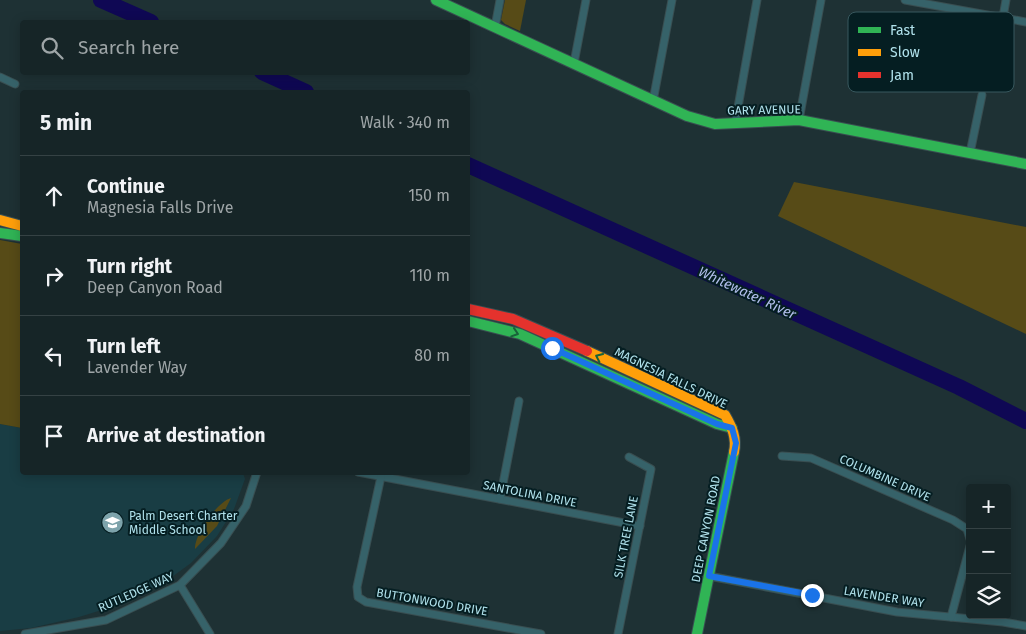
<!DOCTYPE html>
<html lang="en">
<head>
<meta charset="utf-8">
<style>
	:root { --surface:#162527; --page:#233133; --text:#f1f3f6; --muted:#9ea5a7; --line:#354244 }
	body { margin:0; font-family:"Fira Sans",sans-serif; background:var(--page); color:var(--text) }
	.controls { position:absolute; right:15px; bottom:15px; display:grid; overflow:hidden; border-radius:5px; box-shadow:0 2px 12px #0003 }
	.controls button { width:45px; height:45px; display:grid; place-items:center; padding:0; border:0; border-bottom:1px solid var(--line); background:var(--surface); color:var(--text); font:25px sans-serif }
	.stop { position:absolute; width:15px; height:15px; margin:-11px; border:4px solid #1a73e8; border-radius:50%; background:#fff }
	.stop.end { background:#1a73e8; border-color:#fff; box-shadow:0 1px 5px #0008 }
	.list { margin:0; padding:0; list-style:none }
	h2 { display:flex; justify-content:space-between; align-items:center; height:65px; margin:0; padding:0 20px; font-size:21px }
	h2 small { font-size:16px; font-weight:400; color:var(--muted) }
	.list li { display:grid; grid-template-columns:32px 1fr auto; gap:15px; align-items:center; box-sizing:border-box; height:80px; padding:0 20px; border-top:1px solid var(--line) }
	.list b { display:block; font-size:19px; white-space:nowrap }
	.list p { margin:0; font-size:16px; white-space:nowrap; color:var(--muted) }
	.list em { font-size:16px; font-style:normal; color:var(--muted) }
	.icon { flex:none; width:28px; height:28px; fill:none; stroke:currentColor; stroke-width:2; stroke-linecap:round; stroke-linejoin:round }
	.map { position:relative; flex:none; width:1026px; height:634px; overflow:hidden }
	.search { position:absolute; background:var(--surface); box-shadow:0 2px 12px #0003; left:20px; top:20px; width:450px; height:55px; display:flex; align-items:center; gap:12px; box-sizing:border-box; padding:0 18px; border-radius:5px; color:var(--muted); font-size:19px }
	.panel { position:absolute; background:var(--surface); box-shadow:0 2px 12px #0003; left:20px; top:90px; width:450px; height:385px; border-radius:5px }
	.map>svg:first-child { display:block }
	.built { fill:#193d44 }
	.green { fill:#574b17 }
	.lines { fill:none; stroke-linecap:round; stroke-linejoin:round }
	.river { stroke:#0f0854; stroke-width:16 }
	.street-casing { stroke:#394e51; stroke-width:9 }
	.fast-casing { stroke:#394e51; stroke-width:12 }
	.slow-casing { stroke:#394e51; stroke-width:12 }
	.jam-casing { stroke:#394e51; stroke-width:12 }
	.street { stroke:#366269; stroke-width:7 }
	.fast { stroke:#30b455; stroke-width:10 }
	.slow { stroke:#ff9f0a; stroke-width:10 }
	.jam { stroke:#e5322d; stroke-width:10 }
	.oneway { stroke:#186239 }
	.route { stroke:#1a73e8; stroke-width:6 }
	.labels { text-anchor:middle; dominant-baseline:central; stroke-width:4; stroke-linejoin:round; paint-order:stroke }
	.street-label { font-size:12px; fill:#b0e1eb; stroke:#051e22 }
	.poi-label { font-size:12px; fill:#b0e1eb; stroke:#051e22; text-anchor:start }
	.water-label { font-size:14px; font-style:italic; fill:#b1beeb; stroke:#051e22 }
	.key { fill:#051e22; stroke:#38585e; stroke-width:1 }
	.key-label { font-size:14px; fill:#b0e1eb }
</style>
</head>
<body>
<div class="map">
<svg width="1026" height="634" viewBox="0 0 1026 634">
	<rect width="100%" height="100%" fill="#1e3134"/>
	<polygon class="built" points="0,424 22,428 22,472 243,473 245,479 234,509 217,536 191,563 165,582 118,605 79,617 31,628 0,631"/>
	<g class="green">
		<polygon points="505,0 526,0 520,31 505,24 501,20"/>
		<polygon points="794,182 1026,227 1026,334 778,216"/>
		<polygon points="0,240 22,244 22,428 0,424"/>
		<path d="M231,498L217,526L195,549C194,535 217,502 231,498Z"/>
	</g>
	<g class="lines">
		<g class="river">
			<polyline points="101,0 151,22"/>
			<polyline points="262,72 306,92"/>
			<polyline points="468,165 959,387 1026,421"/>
		</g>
		<defs>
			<g id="street">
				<polyline points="905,0 1026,22"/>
				<polyline points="1003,17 1006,0"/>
				<polyline points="495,27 500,0"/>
				<polyline points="574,63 586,0"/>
				<polyline points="0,77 15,84"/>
				<polyline points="653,101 672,0"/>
				<polyline points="799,120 821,0"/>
				<polyline points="735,124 757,0"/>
				<polyline points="970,153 982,95"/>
				<polyline points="782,456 811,458 953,520 967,529 970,539"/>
				<polyline points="358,472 640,526"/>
				<polyline points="382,472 357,587 358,597 366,602 541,634"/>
				<polyline points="500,499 519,401"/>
				<polyline points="709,576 897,612 1003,622 1026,626"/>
				<polyline points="180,585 210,634"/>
				<polyline points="951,617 970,546"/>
				<polyline points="25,634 106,620 180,585 221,543 246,506 257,472"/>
				<polyline points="618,634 651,469 629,457"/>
			</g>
			<g id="fast">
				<polyline points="436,0 687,116 715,124 799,120 1026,164"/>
				<polyline points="0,233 22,236"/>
				<polyline points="468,321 520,334 717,424 732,428"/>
				<polyline points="697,634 734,452"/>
			</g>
			<g id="slow">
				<polyline points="0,220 22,226"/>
				<path d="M587,351L725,415C732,427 737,438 734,452"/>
			</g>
			<polyline id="jam" points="468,309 513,319 587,351"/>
		</defs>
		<use href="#street" class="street-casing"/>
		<use href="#fast" class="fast-casing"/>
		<use href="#slow" class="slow-casing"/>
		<use href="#jam" class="jam-casing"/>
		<use href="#street" class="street"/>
		<use href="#fast" class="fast"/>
		<use href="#slow" class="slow"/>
		<use href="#jam" class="jam"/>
	</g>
	<defs><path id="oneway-chevron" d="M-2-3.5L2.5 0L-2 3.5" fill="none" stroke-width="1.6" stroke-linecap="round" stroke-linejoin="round" transform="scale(1.25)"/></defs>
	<g class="oneway">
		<use href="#oneway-chevron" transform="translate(515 333) rotate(18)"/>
		<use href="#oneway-chevron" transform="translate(599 357) rotate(-155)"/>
	</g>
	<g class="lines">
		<polyline class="route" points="552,348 717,424 732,428 736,443 709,576 812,595"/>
	</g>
	<defs>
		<symbol id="school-disc" viewBox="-11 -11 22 22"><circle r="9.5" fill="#7da3ab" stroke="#051e22"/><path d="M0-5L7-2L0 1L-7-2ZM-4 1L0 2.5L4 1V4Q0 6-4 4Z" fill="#fff"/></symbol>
	</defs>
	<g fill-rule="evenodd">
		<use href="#school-disc" x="100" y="510" width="25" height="25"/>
	</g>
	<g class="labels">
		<g class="street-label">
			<text transform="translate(764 110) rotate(-1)">GARY AVENUE</text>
			<text transform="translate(671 378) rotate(26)">MAGNESIA FALLS DRIVE</text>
			<text transform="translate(885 478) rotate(24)">COLUMBINE DRIVE</text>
			<text transform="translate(530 494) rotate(11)">SANTOLINA DRIVE</text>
			<text transform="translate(706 529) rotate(-79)">DEEP CANYON ROAD</text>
			<text transform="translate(626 537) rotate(-79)">SILK TREE LANE</text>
			<text transform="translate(136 592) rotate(-24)">RUTLEDGE WAY</text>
			<text transform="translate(884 597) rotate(9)">LAVENDER WAY</text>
			<text transform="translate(432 602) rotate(10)">BUTTONWOOD DRIVE</text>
		</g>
		<g class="poi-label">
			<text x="129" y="516">Palm Desert Charter<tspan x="129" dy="14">Middle School</tspan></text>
		</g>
		<g class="water-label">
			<text transform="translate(747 293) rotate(25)">Whitewater River</text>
		</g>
	</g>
	<rect x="848" y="12" width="166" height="80" rx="8" class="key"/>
	<rect x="858" y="27" width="23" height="6" fill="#30b455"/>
	<rect x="858" y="49" width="23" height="7" fill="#ff9f0a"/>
	<rect x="858" y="72" width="23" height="6" fill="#e5322d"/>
	<g class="key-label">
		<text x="890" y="35">Fast</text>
		<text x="890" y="57">Slow</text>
		<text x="890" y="80">Jam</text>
	</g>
</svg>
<div class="controls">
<button>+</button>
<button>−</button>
<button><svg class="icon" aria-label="layers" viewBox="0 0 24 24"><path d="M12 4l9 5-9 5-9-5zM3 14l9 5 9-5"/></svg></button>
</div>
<div class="stop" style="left:552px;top:348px"></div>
<div class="stop end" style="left:812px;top:595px"></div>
<div class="search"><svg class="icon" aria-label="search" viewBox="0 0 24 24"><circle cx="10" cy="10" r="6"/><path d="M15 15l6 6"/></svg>Search here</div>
<section class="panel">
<h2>5 min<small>Walk · 340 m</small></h2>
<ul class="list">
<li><svg class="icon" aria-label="ahead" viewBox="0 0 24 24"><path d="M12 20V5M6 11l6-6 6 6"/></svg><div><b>Continue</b><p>Magnesia Falls Drive</p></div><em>150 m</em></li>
<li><svg class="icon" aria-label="right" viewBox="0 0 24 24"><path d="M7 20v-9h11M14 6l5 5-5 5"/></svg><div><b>Turn right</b><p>Deep Canyon Road</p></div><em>110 m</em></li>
<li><svg class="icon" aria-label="left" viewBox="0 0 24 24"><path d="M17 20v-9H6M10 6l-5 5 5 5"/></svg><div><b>Turn left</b><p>Lavender Way</p></div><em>80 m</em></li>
<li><svg class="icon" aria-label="arrive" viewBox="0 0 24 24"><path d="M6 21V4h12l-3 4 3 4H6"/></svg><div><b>Arrive at destination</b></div></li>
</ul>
</section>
</div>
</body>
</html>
